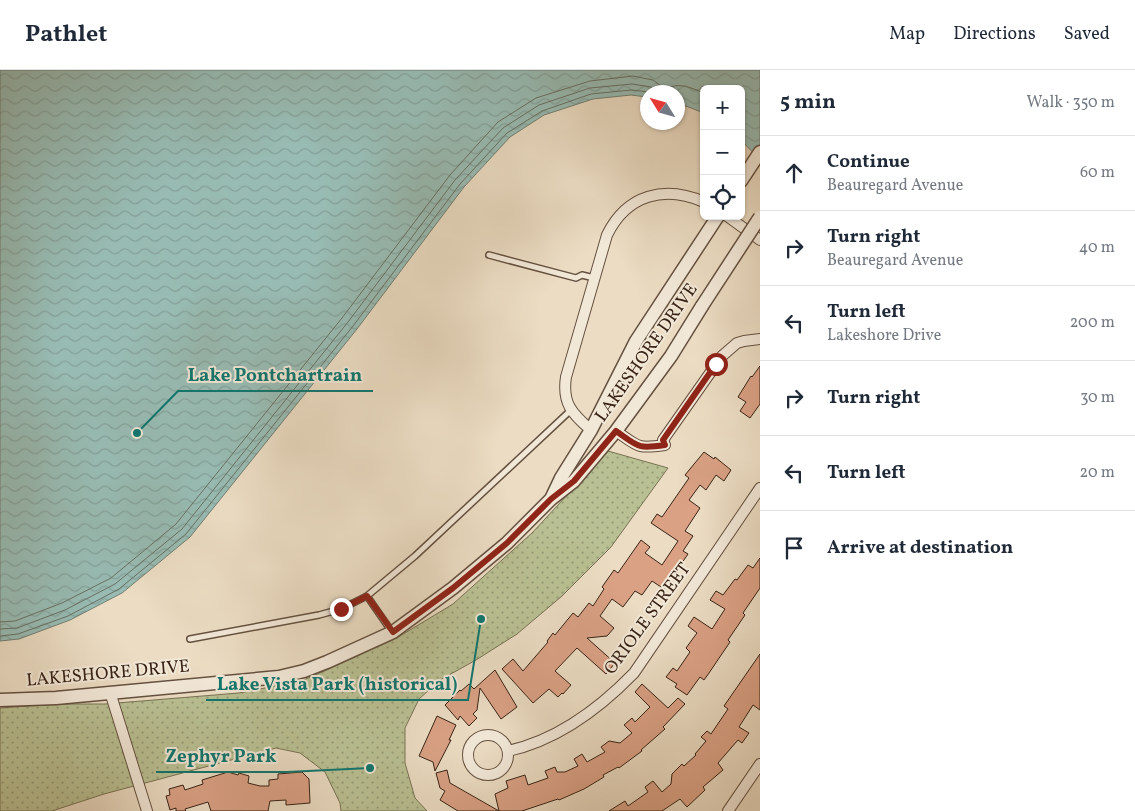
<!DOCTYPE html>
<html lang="en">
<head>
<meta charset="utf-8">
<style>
	:root { --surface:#fff; --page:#f2f2f3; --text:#1f2937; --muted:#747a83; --line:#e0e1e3 }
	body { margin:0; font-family:Vollkorn,serif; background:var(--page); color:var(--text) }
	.controls { position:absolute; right:15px; top:15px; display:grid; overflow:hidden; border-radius:8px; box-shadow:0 1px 4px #0004 }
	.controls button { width:45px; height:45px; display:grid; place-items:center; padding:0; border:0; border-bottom:1px solid var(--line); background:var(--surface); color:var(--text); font:25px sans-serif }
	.compass { position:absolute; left:640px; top:15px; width:45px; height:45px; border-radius:50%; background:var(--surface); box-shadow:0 1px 4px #0004; rotate:307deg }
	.stop { position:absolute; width:15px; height:15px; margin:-11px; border:4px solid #8f2418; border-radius:50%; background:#fff }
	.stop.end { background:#8f2418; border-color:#fff; box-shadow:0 1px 5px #0008 }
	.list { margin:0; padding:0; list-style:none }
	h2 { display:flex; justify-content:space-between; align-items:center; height:65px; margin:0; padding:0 20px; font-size:21px }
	h2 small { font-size:16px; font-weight:400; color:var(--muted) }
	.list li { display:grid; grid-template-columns:32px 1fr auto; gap:15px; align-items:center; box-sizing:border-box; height:75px; padding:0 20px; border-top:1px solid var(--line) }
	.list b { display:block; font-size:19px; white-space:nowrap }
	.list p { margin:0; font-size:16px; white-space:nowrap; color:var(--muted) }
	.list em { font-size:16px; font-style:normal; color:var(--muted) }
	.icon { flex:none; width:28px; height:28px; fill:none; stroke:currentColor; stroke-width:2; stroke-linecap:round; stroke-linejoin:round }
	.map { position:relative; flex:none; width:760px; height:741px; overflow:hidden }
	header { display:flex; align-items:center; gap:30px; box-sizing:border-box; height:70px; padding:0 25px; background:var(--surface); border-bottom:1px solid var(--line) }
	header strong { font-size:24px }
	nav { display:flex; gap:28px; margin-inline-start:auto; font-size:18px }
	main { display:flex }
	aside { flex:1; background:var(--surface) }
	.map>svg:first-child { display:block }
	.park { fill:url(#park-dots); stroke:#787254 }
	.water { fill:url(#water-waves); stroke:#727f74 }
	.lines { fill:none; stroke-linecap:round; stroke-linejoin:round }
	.shore { stroke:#687064; stroke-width:1 }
	.building { fill:#daa185; stroke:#382315 }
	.service-casing { stroke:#655140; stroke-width:8 }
	.minor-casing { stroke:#655140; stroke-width:12 }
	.tertiary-casing { stroke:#655140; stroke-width:15 }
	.service { stroke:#f2e8d8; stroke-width:5 }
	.minor { stroke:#f2e8d8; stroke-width:10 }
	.tertiary { stroke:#f2e8d8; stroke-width:12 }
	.tertiary-bridge-casing { stroke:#655140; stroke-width:15; stroke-linecap:butt }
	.tertiary-bridge { stroke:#f2e8d8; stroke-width:12 }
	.route { stroke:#8f2418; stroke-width:6 }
	.labels { text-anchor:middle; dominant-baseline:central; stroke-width:4; stroke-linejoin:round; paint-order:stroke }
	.street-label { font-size:18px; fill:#382315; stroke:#f2e8d8 }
	.leader { fill:none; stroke:#0f766e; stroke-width:2 }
	.callout-dot { fill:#0f766e; stroke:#f2e8d8; stroke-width:2 }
	.callout-label { font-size:19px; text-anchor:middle; font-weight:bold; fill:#0f766e; stroke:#f2e8d8; stroke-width:4; stroke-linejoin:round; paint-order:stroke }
</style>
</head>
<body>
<header>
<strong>Pathlet</strong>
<nav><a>Map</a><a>Directions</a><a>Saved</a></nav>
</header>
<main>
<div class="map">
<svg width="760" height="741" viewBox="0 0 760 741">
	<defs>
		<pattern id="park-dots" width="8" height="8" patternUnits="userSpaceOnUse" patternTransform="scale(1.25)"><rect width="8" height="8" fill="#b9c093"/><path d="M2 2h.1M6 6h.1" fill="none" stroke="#979c77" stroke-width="1.8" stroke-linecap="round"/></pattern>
		<pattern id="water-waves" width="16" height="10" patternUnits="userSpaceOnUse" patternTransform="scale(1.25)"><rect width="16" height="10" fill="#98bcb4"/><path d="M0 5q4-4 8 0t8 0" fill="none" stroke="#84a19a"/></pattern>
	</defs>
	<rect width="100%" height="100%" fill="#ebdcc3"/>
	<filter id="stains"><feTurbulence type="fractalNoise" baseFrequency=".004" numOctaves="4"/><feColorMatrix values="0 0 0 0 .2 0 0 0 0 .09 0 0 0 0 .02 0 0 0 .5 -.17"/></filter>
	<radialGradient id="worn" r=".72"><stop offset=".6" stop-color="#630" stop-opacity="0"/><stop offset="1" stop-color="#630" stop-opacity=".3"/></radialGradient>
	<polygon class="park" points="608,381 668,398 611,477 562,526 517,564 476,590 440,610 419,629 405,658 405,693 415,728 427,741 341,741 340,733 325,702 300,683 276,678 104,724 52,741 0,741 0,638 57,634 105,634 239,623 301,611 329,599 395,569 453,534 532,463"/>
	<polygon class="water" points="0,0 760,0 760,90 741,70 741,19 704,19 704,43 678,33 678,22 648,22 647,27 631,25 593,29 544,45 510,67 464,117 357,259 190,467 122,523 70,550 19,569 0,571"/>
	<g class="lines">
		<g class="shore">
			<path d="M0,552L15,551L62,533L111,508L176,454L342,248L450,105L498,52L536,28L590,11L633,6L653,10L665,19C681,12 688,17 704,23"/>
			<polyline points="0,559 17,558 65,540 115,514 182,459 348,252 455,110 503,58 539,35 590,18 632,14 651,17 657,22"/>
			<polyline points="0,566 18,564 68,546 119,519 186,464 353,256 460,114 507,63 542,41 591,24 631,20 649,22"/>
		</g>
	</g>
	<g class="building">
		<polygon points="760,296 760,334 750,348 740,341 746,332 738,327 751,306 752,307"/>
		<polygon points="704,382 714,389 715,387 731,400 724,411 716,405 706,420 700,415 689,430 700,438 685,461 693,466 683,481 688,484 664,519 652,511 642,525 635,521 623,537 612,529 600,546 614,558 607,566 587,568 615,593 606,604 577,578 555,601 571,615 563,624 562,623 558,627 549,619 533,633 502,599 513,589 523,601 548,572 547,571 553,563 555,565 573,543 578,547 589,533 593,536 604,519 602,517 614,500 618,503 641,470 650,477 645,483 662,495 678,471 651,453 657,444 662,447 689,408 685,405"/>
		<polygon points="760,488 760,518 745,540 743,543 745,545 728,570 730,572 709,603 704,610 700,607 687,625 675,617 677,614 666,607 673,598 677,601 690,582 686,578 697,563 688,556 694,547 712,559 725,539 710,530 716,521 723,525 735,509 737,510 748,495 753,498"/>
		<polygon points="760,584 760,640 753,635 739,657 749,663 742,673 738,670 718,693 723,700 703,717 705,720 687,737 680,729 662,741 609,741 625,731 628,736 648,722 645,717 653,711 662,722 671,714 672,704 682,694 684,696 696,685 695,684 706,671 701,667 707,661 711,664 728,639 724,636"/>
		<polygon points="495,600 517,637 501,649 480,618 477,640 473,644 477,648 469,656 460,646 458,650 445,635 460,620 461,621 469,614 474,619"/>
		<polygon points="642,614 668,638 678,628 685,634 663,657 665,659 641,680 642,681 619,698 618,697 603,705 604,707 584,719 559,730 558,729 522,741 458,741 440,730 445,721 440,718 436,703 447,700 450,713 499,741 495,724 508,718 506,711 525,705 528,715 548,708 545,701 555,697 557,702 565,702 578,696 574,689 582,684 587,692 605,682 601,677 609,671 620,673 632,663 624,655 632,648 635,652 650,637 635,622"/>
		<polygon points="437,646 456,655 449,670 451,670 435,701 433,692 419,686"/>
		<polygon points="228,702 238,705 239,703 249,706 248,713 260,716 269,716 269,710 278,709 278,704 302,702 309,709 310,733 286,735 286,730 270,731 268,741 211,741 208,732 185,739 186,741 176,741 176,738 170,740 166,726 170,725 169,719 183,715 185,720 203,714 202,710"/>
	</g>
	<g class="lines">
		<defs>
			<g id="service">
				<polyline points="489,185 576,208 582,205 594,208"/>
				<polyline points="367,526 392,562"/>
				<polyline points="190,569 319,545 341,539 367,526 415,486 571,340"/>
			</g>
			<g id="minor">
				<polyline points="727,146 760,170"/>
				<path d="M591,360C572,344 562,333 566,307L607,165C627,124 665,115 704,132"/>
				<path d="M616,361C639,377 637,379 665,375L663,370L722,286L737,273L744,271L760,269"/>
				<polyline points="110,622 147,741"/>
				<circle cx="488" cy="685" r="20"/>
				<path d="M508,681C558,670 599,639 634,603L760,418"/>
				<polyline points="728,741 760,694"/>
			</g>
			<g id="tertiary">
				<polyline points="741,111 760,82"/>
				<polyline points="552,427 561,408 591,360 636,271 718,146"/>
				<polyline points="0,630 56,628 279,607 304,601 327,592 393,562 453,518 507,473 551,429 574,411 616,361 671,286 702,236"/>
			</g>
		</defs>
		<use href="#service" class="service-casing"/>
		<use href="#minor" class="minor-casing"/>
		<use href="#tertiary" class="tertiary-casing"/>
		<use href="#service" class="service"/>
		<use href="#minor" class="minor"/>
		<use href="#tertiary" class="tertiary"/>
		<defs>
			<polyline id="tertiary-bridge" points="702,236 760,147"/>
		</defs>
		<use href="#tertiary-bridge" class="tertiary-bridge-casing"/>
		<use href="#tertiary-bridge" class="tertiary-bridge"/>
	</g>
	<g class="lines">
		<path class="route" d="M341,539L367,526L393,562L453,518L507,473L551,429L574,411L616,361C639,377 637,379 665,375L663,370L716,294"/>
	</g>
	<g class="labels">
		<g class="street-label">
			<text transform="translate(647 283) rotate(-55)">LAKESHORE DRIVE</text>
			<text transform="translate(648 549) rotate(-54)">ORIOLE STREET</text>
			<text transform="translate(108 604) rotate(-5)">LAKESHORE DRIVE</text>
		</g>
	</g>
	<path class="leader" d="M137 363L178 321H373M481 549L468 630H206M370 698L287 702H156"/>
	<g class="callout-dot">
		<circle cx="137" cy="363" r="5"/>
		<circle cx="481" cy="549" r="5"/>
		<circle cx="370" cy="698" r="5"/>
	</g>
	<g class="callout-label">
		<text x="275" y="311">Lake Pontchartrain</text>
		<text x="337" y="620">Lake Vista Park (historical)</text>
		<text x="221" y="692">Zephyr Park</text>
	</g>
	<rect width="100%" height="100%" filter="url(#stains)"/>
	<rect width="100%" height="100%" fill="url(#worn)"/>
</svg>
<div class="controls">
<button>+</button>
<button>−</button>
<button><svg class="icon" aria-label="locate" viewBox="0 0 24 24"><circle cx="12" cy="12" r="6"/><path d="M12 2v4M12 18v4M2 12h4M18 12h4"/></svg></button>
</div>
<svg class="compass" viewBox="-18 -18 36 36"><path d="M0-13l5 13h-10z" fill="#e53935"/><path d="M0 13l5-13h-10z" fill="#747a83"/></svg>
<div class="stop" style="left:716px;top:294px"></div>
<div class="stop end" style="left:341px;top:539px"></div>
</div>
<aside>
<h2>5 min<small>Walk · 350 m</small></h2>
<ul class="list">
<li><svg class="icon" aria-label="ahead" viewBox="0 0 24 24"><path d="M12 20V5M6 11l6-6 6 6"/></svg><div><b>Continue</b><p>Beauregard Avenue</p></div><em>60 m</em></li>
<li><svg class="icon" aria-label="right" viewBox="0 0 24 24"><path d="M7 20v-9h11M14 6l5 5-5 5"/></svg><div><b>Turn right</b><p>Beauregard Avenue</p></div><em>40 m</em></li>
<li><svg class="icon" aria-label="left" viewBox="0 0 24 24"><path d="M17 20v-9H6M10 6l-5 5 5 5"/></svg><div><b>Turn left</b><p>Lakeshore Drive</p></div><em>200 m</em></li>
<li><svg class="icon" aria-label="right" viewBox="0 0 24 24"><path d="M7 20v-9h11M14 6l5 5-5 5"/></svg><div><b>Turn right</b></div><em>30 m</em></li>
<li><svg class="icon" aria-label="left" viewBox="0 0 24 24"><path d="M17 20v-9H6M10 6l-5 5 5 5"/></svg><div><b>Turn left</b></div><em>20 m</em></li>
<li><svg class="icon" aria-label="arrive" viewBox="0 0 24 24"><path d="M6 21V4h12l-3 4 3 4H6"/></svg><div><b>Arrive at destination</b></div></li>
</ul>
</aside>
</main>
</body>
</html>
